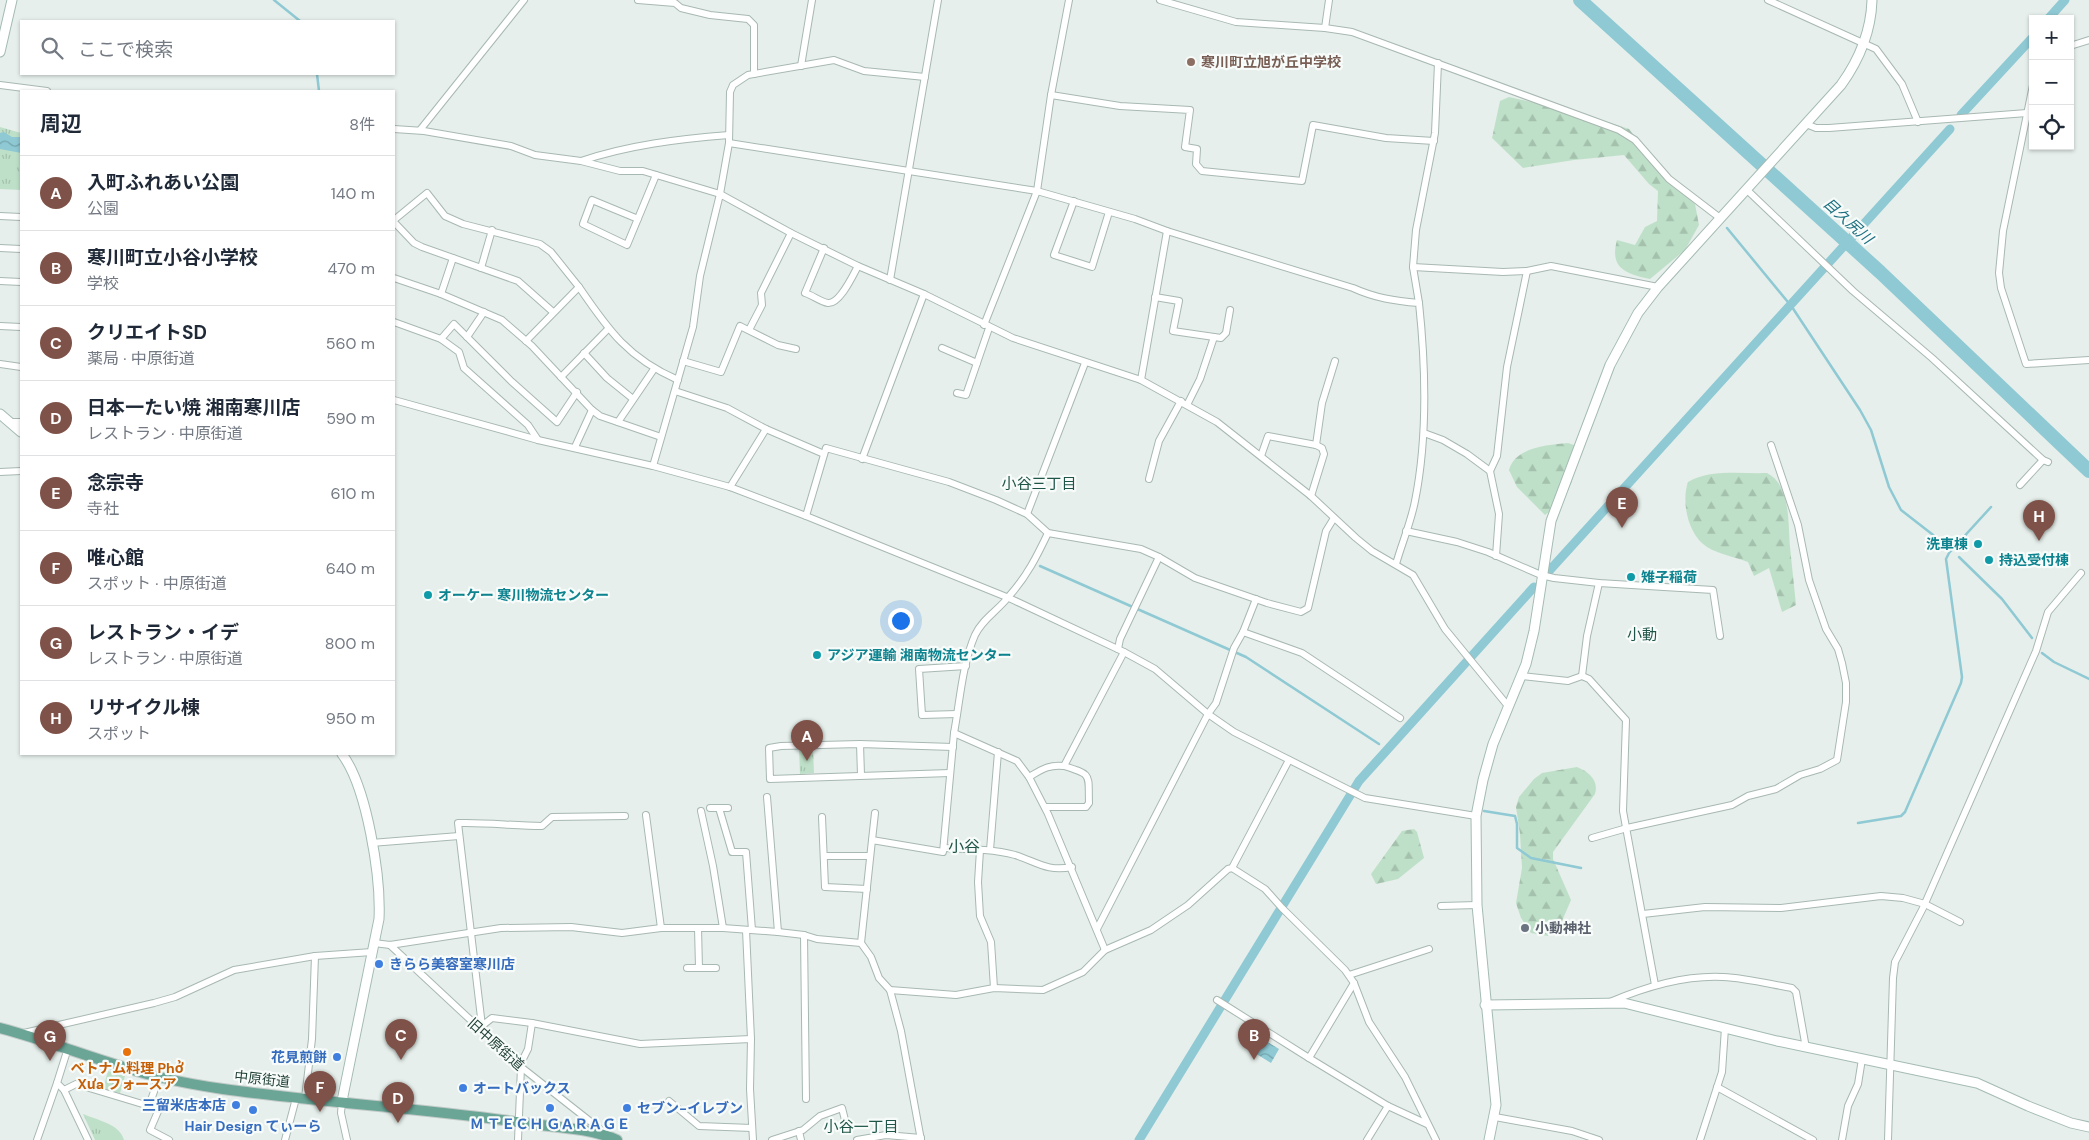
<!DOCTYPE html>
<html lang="ja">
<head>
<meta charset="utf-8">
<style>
	:root { --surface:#fff; --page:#f2f2f3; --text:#1f2937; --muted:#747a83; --line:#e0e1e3; --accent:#7f5249 }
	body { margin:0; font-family:"DM Sans","Noto Sans JP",sans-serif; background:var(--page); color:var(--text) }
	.controls { position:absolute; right:15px; top:15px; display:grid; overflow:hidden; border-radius:0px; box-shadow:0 1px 4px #0004 }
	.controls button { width:45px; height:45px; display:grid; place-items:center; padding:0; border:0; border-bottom:1px solid var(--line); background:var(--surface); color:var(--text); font:25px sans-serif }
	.you { position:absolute; left:900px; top:620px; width:18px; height:18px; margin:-12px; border:4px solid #fff; border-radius:50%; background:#1a73e8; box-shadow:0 0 0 8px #1a73e833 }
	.badge { display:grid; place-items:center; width:32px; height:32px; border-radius:50%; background:var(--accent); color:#fff; font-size:16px; font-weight:700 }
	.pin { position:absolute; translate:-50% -41px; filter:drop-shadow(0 1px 2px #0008) }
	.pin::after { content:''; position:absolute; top:26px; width:18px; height:15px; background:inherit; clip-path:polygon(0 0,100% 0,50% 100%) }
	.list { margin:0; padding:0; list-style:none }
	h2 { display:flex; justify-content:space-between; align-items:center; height:65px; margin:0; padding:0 20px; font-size:21px }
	h2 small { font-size:16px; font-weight:400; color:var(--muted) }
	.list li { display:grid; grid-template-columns:32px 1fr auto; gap:15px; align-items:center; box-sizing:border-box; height:75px; padding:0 20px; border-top:1px solid var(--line) }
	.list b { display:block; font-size:19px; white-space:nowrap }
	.list p { margin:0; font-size:16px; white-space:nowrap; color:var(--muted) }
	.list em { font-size:16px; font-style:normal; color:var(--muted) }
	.icon { flex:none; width:28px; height:28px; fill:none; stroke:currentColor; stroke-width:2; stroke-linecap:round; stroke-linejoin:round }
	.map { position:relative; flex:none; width:2089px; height:1140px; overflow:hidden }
	.search { position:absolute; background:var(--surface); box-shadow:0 1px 4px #0004; left:20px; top:20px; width:375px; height:55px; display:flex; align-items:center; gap:12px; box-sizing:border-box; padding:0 18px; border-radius:0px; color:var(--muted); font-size:19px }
	.panel { position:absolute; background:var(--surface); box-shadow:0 1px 4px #0004; left:20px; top:90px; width:375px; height:665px; border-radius:0px }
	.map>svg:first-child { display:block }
	.forest { fill:url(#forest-firs) }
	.park { fill:url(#park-tufts) }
	.water { fill:url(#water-waves) }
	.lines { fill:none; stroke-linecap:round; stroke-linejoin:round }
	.stream { stroke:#8ec9d4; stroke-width:2.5 }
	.canal { stroke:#8ec9d4; stroke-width:9 }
	.river { stroke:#8ec9d4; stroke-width:14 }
	.street-casing { stroke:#a8b8b2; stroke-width:8 }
	.secondary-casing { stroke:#a4bbb3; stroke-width:11 }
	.primary-casing { stroke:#c2cac8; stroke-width:12 }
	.street { stroke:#fff; stroke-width:6 }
	.secondary { stroke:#fff; stroke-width:9 }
	.primary { stroke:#6aa596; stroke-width:10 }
	.education-dot { fill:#8d6e63; stroke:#f7fbf9; stroke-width:2 }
	.culture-dot { fill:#0f9aa8; stroke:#f7fbf9; stroke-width:2 }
	.worship-dot { fill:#6b7280; stroke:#f7fbf9; stroke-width:2 }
	.shop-dot { fill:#3f7fe0; stroke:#f7fbf9; stroke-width:2 }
	.food-dot { fill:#e8710a; stroke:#f7fbf9; stroke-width:2 }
	.labels { text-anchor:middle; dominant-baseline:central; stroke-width:4.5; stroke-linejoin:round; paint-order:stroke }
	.education-label { font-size:14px; font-weight:bold; fill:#785e54; stroke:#f7fbf9; text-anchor:start }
	.culture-label { font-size:14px; font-weight:bold; fill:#0d838f; stroke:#f7fbf9; text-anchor:start }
	.worship-label { font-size:14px; font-weight:bold; fill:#5b616d; stroke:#f7fbf9; text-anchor:start }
	.shop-label { font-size:14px; font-weight:bold; fill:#366cbe; stroke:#f7fbf9; text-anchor:start }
	.street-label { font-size:14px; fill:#24423a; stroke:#f7fbf9 }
	.food-label { font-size:14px; font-weight:bold; fill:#c56008; stroke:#f7fbf9 }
	.water-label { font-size:15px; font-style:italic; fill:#1c6f80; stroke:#f7fbf9 }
	.neighbourhood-label { font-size:15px; fill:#1f5548; stroke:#f7fbf9 }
	.quarter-label { font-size:16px; fill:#1f5548; stroke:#f7fbf9 }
</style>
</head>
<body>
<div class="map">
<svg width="2089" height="1140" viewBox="0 0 2089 1140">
	<defs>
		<pattern id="forest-firs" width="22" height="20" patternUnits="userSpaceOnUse" patternTransform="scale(1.25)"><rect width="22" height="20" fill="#bfe0c8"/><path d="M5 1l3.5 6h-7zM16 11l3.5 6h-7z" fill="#a4c1ad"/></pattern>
		<pattern id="park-tufts" width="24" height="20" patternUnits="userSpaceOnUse" patternTransform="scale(1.25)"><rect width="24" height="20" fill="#bfe0c8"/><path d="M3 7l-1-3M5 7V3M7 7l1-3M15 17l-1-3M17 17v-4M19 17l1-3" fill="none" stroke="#a4c1ad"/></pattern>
		<pattern id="water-waves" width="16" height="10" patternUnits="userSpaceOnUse" patternTransform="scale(1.25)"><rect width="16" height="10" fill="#8ec9d4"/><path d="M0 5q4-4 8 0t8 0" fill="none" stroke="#74a5ad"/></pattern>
	</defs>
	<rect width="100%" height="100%" fill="#e6efeb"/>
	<g class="forest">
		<path d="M1509,97L1581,113L1629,129L1659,168L1695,204L1699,225L1685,250L1650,279C1627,274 1609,269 1617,240L1635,245L1645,227L1657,221L1658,191L1649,184L1624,155L1574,160L1523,168L1492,138L1500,101Z"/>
		<path d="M1568,443L1577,446C1574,479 1573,495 1545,515L1517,487L1509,470C1515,447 1548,445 1568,443Z"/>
		<path d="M1767,473C1791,485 1788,524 1790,547C1792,566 1794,586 1796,605L1782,612L1769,568L1754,576L1748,562C1735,557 1718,554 1707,547C1688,535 1681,502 1688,482C1710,469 1741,474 1767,473Z"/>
		<path d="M1577,767C1589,772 1599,780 1595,794L1553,852V859L1571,900L1562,921L1548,936L1531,933L1521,918L1516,903L1522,868L1520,834L1516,807L1519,797L1534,779L1542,773Z"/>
		<polygon points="1414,829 1417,832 1424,858 1398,879 1376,884 1371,874 1402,831"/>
		<polygon points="108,1071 125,1076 120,1093 103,1089"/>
	</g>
	<g class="park">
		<polygon points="0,127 21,133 21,190 0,189"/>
		<polygon points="799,749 813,749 814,773 800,774"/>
		<path d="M83,1114C97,1120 120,1124 124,1140H95Z"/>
	</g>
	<g class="water">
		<polygon points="4,132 12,137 21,137 21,153 0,149 0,133"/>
		<polygon points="1253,1033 1279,1049 1271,1063 1245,1047"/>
	</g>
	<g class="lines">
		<g class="stream">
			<polyline points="274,0 300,21"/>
			<polyline points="317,74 319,91"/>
			<polyline points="1727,228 1792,307 1860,410 1871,430 1889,487 1901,510 1946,545"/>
			<polyline points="1959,557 2002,599 2032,638"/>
			<polyline points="1040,566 1246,657 1379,744"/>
			<polyline points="2042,653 2054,662 2089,679"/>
			<polyline points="1484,811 1515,816 1517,824 1517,848 1531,858 1581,868"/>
			<polyline points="1858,823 1901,816 1905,812 1961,683 1962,677 1946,559 1949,553 1991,507"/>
		</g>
		<g class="canal">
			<polyline points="2048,19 2065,0"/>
			<polyline points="1961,115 2033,37"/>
			<polyline points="1549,571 1950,129"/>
			<polyline points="1139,1140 1359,781 1534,587"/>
		</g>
		<polyline class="river" points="1580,0 1880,272 2089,471"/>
		<defs>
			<g id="street">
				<polyline points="638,0 675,3 681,8 710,15 748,19 754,25 754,74"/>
				<polyline points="1160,0 1236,22 1325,28 1352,32 1619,130 1635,140 1669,179 1720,218"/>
				<polyline points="1768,0 1876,49 1902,84 1918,122"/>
				<polyline points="1325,28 1329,0"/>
				<polyline points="2070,46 2089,40"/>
				<polyline points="801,66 812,0"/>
				<polyline points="0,85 47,91"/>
				<polyline points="2033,85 2003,231 1999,273 2001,288 2026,364 2089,360"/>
				<polyline points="1051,95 1120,106 1190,110 1185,147 1197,149 1196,164 1202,171 1302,181 1313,125 1386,138 1434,141"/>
				<polyline points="1806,124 1816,128 1829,128 2027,113"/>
				<polyline points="394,129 424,131 511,146 535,155 581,161 620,171 643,171 720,194 791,233 858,266 924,294 1013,338 1141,380 1217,422 1311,496 1356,538 1372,551 1413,575 1445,629 1508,706"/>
				<polyline points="420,130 524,0"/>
				<path d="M729,143L1037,191L1135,219L1167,231L1353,288C1375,298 1395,301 1419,303C1426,369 1428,436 1415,501C1411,522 1402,543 1396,564"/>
				<path d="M581,161C629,145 678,139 729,135"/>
				<polyline points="1746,189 1853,291 1932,358 2043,460 2048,462"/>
				<polyline points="1074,201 1054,255 1092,267 1109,212"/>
				<polyline points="0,216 21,217"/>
				<polyline points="638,219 592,200 583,224 627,245 656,175"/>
				<polyline points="394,220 427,193 445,216 463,224 540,244 551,252 579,287 526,341"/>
				<polyline points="394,222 414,243 422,247 518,281 553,312"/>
				<polyline points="0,248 21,249"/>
				<path d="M824,248L805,293C812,295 821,302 828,303C840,304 853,275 858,266"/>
				<polyline points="1413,267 1503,272 1527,271 1551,266 1658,287"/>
				<polyline points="481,268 492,230"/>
				<polyline points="394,278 441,294 502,320 532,346 592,410 600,416 661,437"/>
				<polyline points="890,280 938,0"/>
				<polyline points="0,281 21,282"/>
				<path d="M579,287C609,331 628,358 678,380"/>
				<polyline points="441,294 453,258"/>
				<polyline points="1155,297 1179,301 1173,331 1221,338 1226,333 1230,310"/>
				<polyline points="1419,303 1413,267 1416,230 1435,133 1438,63"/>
				<polyline points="394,322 441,339 459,352 464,368 528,425 538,440"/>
				<polyline points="984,325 1037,191 1051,95 1069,0"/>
				<polyline points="0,326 21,327"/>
				<polyline points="749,330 762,305 761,293 791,233"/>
				<polyline points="467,337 484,312"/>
				<polyline points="441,339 454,324 511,381 557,422 577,392"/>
				<polyline points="942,348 977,363"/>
				<polyline points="584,353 607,378 633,399"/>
				<polyline points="683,361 721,372 740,326 778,345 796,349"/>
				<polyline points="0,364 21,367"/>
				<polyline points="561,377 608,329"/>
				<polyline points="1141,380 1167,231"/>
				<polyline points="675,391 727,408 766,429 824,454"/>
				<polyline points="957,393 966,395 989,328"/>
				<polyline points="394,400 538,440 653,466 730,487 806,516 1009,598 1124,652 1155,669 1208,714 1234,732 1365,798 1476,816"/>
				<polyline points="1187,405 1200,379 1214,337"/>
				<polyline points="10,422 21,422"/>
				<polyline points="618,422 654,369"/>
				<polyline points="1424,433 1443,440 1467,454 1490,471 1499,514 1496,556"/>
				<polyline points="1316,445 1322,403 1335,361"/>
				<polyline points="575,447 592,410"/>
				<polyline points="1261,456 1268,436 1316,445 1322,448 1324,454 1311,496"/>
				<polyline points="862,459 924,294"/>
				<polyline points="653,466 693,327 700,276 720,194 729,143 730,92 733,85 748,75 834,60 864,71 925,77"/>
				<polyline points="1490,471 1497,456 1507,367 1527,271"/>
				<polyline points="0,472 21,471"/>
				<polyline points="1149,479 1159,441 1181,401"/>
				<polyline points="2020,485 2043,460"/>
				<polyline points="730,487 766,429"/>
				<polyline points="1027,514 1085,363"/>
				<polyline points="806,516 826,448 949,482 996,500 1027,514 1048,533 1141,549 1159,557 1195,578 1267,603 1301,612 1308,608 1326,531 1334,518"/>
				<polyline points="1406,531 1457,542 1488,552 1541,575 1554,578 1599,583 1713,590 1720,636"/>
				<polyline points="1243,632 1302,653 1400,718"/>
				<polyline points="1118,649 1120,639 1159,557"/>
				<polyline points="1521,676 1568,681 1582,676 1589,679 1626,720 1623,811 1655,985"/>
				<polyline points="1582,676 1587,636 1599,583"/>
				<polyline points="957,714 922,715 919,669 966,666"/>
				<path d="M954,733C960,701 962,665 975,635C983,618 999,610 1010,595C1027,576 1037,556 1048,533"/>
				<polyline points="860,744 861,775"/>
				<polyline points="950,773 770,779 769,748 781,746 860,744 953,747"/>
				<path d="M1029,777C1041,770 1049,764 1064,766L1124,652"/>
				<polyline points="767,797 778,932"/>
				<path d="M1045,807H1086L1089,803C1088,774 1093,775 1064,766"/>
				<polyline points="710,808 719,808 732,852 746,852 752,930"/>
				<polyline points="719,808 728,808"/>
				<polyline points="701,811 713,866 723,928"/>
				<polyline points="646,815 661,928"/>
				<polyline points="822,817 825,887 867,889"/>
				<polyline points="1592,838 1627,828 1732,805 1748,796 1776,789 1800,775 1820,769 1837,760 1846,702 1846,683 1842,663 1838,649 1826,629 1809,580 1798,525 1771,445"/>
				<polyline points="872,840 875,813"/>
				<polyline points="371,843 459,836"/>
				<path d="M944,848C967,849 992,849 1015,855C1037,862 1047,872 1072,867"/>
				<polyline points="980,850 978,882 980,916 991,942 994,988"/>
				<polyline points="990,850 998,752"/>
				<polyline points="824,856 870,856"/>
				<polyline points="1232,868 1265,889 1282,908 1345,970 1354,983 1369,1022 1405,1077 1436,1140"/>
				<polyline points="1441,906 1477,905"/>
				<polyline points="1643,914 1705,907 1781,908 1881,896 1903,898 1925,904 1960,922"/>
				<polyline points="698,928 699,968 716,968"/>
				<polyline points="1097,929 1208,714 1216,703 1234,648 1243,632 1256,599"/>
				<polyline points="746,930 751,1039"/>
				<polyline points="804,935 806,1099"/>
				<polyline points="374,943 390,945 501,928 571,927 622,933 661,928 723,928 778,932 804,935 817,939 861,943 871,957 879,978 890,990 956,995 994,988 1043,990 1083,972 1105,950 1151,930 1188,905 1228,869 1232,868 1289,760"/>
				<polyline points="861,943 872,840 943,852 954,733 1017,761 1029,777 1048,814 1105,950"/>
				<polyline points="390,945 521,1067 605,1133"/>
				<polyline points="687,968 699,968"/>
				<polyline points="1349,975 1429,949"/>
				<polyline points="1354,983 1309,1058 1388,1106 1427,1124"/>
				<polyline points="890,990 901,1031 921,1140"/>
				<polyline points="1217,1000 1309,1058"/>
				<path d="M1610,1002C1645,987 1684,975 1723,977C1746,978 1769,984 1792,988L1796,992L1806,1048"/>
				<path d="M482,1026L458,823C486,822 514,826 542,826L552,817L625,816"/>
				<polyline points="478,1029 492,1018 532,1023 640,1044 751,1039 750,1089 753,1140"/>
				<polyline points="24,1033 154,1003 175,997 234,970 315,956 372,952"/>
				<polyline points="68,1048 57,1083 64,1090 88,1140"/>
				<polyline points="520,1065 528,1049 532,1023"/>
				<polyline points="1717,1087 1813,1140"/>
				<polyline points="64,1090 76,1084 159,1109 150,1130 169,1140"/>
				<polyline points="305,1098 312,1039 315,956"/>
				<polyline points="342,1101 341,1113 347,1140"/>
				<polyline points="669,1101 699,1126 752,1128"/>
				<polyline points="149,1106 159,1077"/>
				<polyline points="1495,1117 1572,1131 1599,1140"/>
				<polyline points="799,1131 801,1140"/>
				<polyline points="37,1140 57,1083"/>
				<polyline points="285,1140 295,1102"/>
				<polyline points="518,1140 521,1067"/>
				<polyline points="772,1140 803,1130 820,1116 842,1108 846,1124"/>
				<polyline points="857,1140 886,1135 921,1138"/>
				<polyline points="1367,1140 1388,1106"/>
				<polyline points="1700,1140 1722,1072 1725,1028"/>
				<polyline points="1842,1140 1848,1106 1858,1084 1862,1059"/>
				<polyline points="1888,1140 1893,978 1895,962 1923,908 2036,651 2048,612 2081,573"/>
			</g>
			<g id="secondary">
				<polyline points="0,52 12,0"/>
				<polyline points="0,414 21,432"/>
				<path d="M342,754C367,787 381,877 379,919L342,1101"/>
				<polyline points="1485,1005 1624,1003 1777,1041 1977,1083 2028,1106 2071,1123 2089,1127"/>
				<path d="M1489,1140L1496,1105L1477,905L1476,816L1483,780L1493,744L1526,664L1534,631L1551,521L1610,365L1638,313L1658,287L1841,85C1859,60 1871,32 1872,0"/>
			</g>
			<path id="primary" d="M0,1028C54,1042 105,1064 159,1077C180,1082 202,1086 223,1089C323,1103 424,1108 524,1123C552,1127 591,1128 617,1140"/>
		</defs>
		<use href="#street" class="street-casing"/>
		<use href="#secondary" class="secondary-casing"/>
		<use href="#primary" class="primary-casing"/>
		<use href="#street" class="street"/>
		<use href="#secondary" class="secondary"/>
		<use href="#primary" class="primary"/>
	</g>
	<circle class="education-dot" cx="1191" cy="62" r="5"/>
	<g class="culture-dot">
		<circle cx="1978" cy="544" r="5"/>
		<circle cx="1989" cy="560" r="5"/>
		<circle cx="1631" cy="577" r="5"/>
		<circle cx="428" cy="595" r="5"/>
		<circle cx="817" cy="655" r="5"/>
	</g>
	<circle class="worship-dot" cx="1525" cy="928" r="5"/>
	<g class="shop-dot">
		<circle cx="379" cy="964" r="5"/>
		<circle cx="337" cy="1057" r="5"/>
		<circle cx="463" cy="1088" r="5"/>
		<circle cx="236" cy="1105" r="5"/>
		<circle cx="550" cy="1108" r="5"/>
		<circle cx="627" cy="1108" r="5"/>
		<circle cx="253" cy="1110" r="5"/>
	</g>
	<circle class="food-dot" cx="127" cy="1052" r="5"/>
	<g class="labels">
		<g class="education-label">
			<text x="1201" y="62">寒川町立旭が丘中学校</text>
		</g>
		<g class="culture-label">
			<text x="1968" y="544" text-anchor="end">洗車棟</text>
			<text x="1999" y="560">持込受付棟</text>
			<text x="1641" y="577">雉子稲荷</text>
			<text x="438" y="595">オーケー 寒川物流センター</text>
			<text x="827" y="655">アジア運輸 湘南物流センター</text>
		</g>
		<g class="worship-label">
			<text x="1535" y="928">小動神社</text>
		</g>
		<g class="shop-label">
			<text x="389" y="964">きらら美容室寒川店</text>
			<text x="327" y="1057" text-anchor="end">花見煎餅</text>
			<text x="473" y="1088">オートバックス</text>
			<text x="226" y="1105" text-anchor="end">三留米店本店</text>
			<text x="637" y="1108">セブン-イレブン</text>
			<text x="550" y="1124" text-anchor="middle">Ｍ ＴＥＣＨ ＧＡＲＡＧＥ</text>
			<text x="253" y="1126" text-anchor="middle">Hair Design てぃーら</text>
		</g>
		<g class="street-label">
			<text transform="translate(496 1044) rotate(42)">旧中原街道</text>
			<text transform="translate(262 1079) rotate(6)">中原街道</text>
		</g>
		<g class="food-label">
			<text x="127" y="1068">ベトナム料理 Phở<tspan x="127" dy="16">Xưa フォースア</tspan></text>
		</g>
		<g class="water-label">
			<text transform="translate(1848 221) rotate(42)">目久尻川</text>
		</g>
		<g class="neighbourhood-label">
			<text x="1039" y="484">小谷三丁目</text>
			<text x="1642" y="635">小動</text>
			<text x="861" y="1127">小谷一丁目</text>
		</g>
		<g class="quarter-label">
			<text x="964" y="846">小谷</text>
		</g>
	</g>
</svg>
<div class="controls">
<button>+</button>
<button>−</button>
<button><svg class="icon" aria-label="locate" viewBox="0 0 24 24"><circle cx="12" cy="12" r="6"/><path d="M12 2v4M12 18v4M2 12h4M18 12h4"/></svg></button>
</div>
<div class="you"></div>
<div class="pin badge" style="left:807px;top:761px">A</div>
<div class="pin badge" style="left:1254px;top:1060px">B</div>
<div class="pin badge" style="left:401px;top:1060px">C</div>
<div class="pin badge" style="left:398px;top:1123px">D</div>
<div class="pin badge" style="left:1622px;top:528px">E</div>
<div class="pin badge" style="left:320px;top:1112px">F</div>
<div class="pin badge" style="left:50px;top:1061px">G</div>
<div class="pin badge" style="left:2039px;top:541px">H</div>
<div class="search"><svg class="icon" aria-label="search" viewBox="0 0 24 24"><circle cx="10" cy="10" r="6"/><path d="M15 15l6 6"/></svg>ここで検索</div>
<section class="panel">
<h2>周辺<small>8件</small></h2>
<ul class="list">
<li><span class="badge">A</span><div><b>入町ふれあい公園</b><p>公園</p></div><em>140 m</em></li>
<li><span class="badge">B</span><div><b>寒川町立小谷小学校</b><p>学校</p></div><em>470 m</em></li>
<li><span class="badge">C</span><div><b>クリエイトSD</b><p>薬局 · 中原街道</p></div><em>560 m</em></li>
<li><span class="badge">D</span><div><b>日本一たい焼 湘南寒川店</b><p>レストラン · 中原街道</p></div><em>590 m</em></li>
<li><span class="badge">E</span><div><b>念宗寺</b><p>寺社</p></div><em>610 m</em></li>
<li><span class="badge">F</span><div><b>唯心館</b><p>スポット · 中原街道</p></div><em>640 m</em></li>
<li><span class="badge">G</span><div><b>レストラン・イデ</b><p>レストラン · 中原街道</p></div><em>800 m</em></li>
<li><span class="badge">H</span><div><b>リサイクル棟</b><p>スポット</p></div><em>950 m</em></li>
</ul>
</section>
</div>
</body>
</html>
